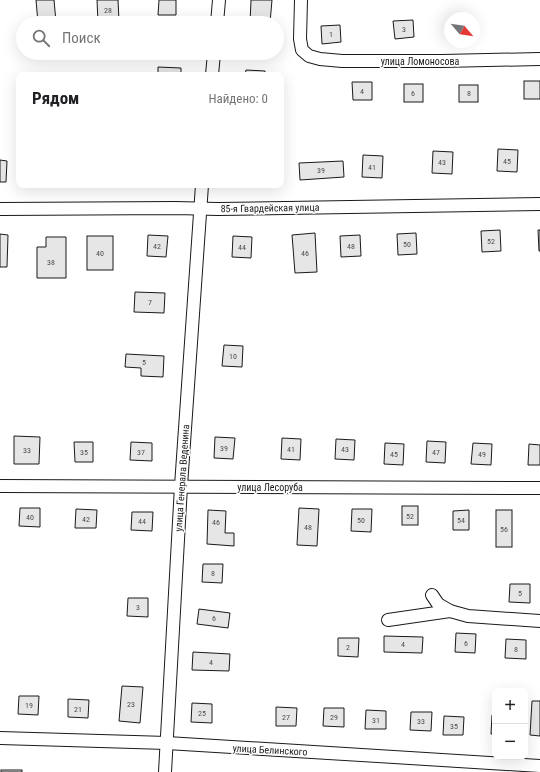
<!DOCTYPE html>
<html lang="ru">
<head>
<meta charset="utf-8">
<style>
	:root { --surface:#fff; --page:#f2f2f2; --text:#202124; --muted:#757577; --line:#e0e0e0 }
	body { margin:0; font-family:"Roboto Condensed",sans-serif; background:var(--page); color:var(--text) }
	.controls { position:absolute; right:12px; bottom:12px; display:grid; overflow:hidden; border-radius:8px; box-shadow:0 4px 16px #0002 }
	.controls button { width:36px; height:36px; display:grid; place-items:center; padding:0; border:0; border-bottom:1px solid var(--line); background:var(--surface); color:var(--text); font:20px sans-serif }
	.compass { position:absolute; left:444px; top:12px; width:36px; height:36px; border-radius:50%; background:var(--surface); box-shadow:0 4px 16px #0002; rotate:119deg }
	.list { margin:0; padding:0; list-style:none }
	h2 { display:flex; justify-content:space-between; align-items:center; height:52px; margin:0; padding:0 16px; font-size:17px }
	h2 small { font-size:13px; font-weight:400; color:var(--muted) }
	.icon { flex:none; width:22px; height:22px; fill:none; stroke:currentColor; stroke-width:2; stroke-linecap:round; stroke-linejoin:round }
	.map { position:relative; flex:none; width:540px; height:772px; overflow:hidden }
	.search { position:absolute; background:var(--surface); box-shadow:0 4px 16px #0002; left:16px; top:16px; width:268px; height:44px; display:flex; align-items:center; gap:10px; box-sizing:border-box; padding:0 14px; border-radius:22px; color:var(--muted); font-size:15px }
	.panel { position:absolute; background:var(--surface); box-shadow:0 4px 16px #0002; left:16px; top:72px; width:268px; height:116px; border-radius:8px }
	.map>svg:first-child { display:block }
	.building { fill:#e6e6e6; stroke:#1a1a1a }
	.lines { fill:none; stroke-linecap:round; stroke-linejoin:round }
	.minor-casing { stroke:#1a1a1a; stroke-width:14 }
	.minor { stroke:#fff; stroke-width:12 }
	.labels { text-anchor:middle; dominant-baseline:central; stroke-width:3; stroke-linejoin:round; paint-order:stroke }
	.number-label { font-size:8px; fill:#4d4d4d }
	.street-label { font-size:10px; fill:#1a1a1a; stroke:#fff }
</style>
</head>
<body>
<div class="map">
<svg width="540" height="772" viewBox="0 0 540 772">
	<rect width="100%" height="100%" fill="#fff"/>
	<g class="building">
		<polygon points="36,0 54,0 56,22 38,23"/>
		<polygon points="97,0 118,0 119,21 98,22"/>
		<polygon points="159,0 176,0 176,15 158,15"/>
		<polygon points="251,0 272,0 270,23 250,23"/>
		<polygon points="413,20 414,37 395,39 393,21"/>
		<polygon points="340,25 341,42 322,44 321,26"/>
		<polygon points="158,67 181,68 181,75 158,75"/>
		<polygon points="246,70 265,71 265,75 245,75"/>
		<rect x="524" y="81" width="16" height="18"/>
		<polygon points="352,82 372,82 372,100 353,100"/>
		<rect x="404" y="84" width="19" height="18"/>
		<rect x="459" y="85" width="19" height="17"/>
		<polygon points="498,149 518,150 517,172 497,171"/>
		<polygon points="433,151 453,152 452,174 432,173"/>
		<polygon points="363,155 383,156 382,178 362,177"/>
		<polygon points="0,160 7,161 6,182 0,182"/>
		<polygon points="343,161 344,177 300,180 299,163"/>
		<polygon points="500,230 501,251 482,252 481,231"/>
		<polygon points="538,230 540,230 540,251 539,251"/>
		<polygon points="315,233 317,272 295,273 292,235"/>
		<polygon points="416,233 417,254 398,255 397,234"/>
		<polygon points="0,234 8,235 7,267 0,267"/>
		<polygon points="148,235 168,236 166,257 147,256"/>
		<polygon points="360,235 361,256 341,257 340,236"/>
		<rect x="87" y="236" width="26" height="34"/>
		<polygon points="233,236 252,237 251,258 232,257"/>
		<polygon points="46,237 66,237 66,278 37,278 37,247 46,247"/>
		<polygon points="135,292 165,293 164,313 134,312"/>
		<polygon points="224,345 243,346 242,367 222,366"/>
		<polygon points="126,354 164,356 163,377 141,376 141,368 125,367"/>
		<polygon points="14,436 40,437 39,464 14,464"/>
		<polygon points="215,437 235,438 233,459 214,458"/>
		<polygon points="282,438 301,439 300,460 281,459"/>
		<polygon points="336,439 355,440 354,460 335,459"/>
		<polygon points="427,441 446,442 445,463 426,462"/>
		<polygon points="74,442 93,442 93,462 75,462"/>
		<polygon points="131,442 152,443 152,461 130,460"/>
		<polygon points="385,443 404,444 403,465 384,464"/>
		<polygon points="473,443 492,444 491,465 471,464"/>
		<polygon points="529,444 540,445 540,465 528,465"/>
		<rect x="402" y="506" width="16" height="19"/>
		<polygon points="20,508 40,508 40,527 19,526"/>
		<polygon points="299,508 319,509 317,546 297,545"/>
		<polygon points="76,509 97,510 96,528 75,528"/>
		<polygon points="352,509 372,509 371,532 351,531"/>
		<polygon points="208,510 226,511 225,533 234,533 234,546 207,544"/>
		<polygon points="469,510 469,530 453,530 453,511"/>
		<rect x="496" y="510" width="16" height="37"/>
		<polygon points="132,512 153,512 152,531 131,530"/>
		<polygon points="203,564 223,564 222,583 202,582"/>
		<polygon points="510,584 530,584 530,603 509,602"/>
		<polygon points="128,598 148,598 148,617 127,616"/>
		<polygon points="199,609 230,613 228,628 197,624"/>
		<polygon points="456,633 476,634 475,653 455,652"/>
		<polygon points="384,636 423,637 422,653 384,652"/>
		<polygon points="338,638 359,638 358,657 338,656"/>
		<polygon points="506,639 526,640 526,659 505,658"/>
		<polygon points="193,652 230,654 229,671 192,670"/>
		<polygon points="122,686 143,687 140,723 119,721"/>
		<polygon points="19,696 39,696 38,715 18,714"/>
		<polygon points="68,699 89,700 88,718 68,717"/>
		<polygon points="532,701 540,701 540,736 530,735"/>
		<polygon points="192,703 212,704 212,723 191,722"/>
		<polygon points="276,707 297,708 296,726 276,726"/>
		<polygon points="324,708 344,708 344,727 323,726"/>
		<polygon points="366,710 386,711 386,729 365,729"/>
		<polygon points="411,712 432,712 431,731 410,730"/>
		<polygon points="492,715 495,716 495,734 491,734"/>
		<polygon points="444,716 464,717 463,735 443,735"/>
		<rect x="1" y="770" width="21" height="2"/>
	</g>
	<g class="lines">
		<defs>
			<g id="minor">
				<polyline points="301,0 300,39 302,50 309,56 320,59 342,61 442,61 540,59"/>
				<polyline points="217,23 219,0"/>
				<polyline points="212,75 214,53"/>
				<polyline points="0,209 175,208 218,209 540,204"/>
				<polyline points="0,486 540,488"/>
				<polyline points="432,595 438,604 450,611 468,616 540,621"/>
				<polyline points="388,620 450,611"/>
				<polyline points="0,738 167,743 540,766"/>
				<polyline points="165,772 181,486 202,185"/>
			</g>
		</defs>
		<use href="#minor" class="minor-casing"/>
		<use href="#minor" class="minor"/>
	</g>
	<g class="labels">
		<g class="number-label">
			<text x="108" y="10">28</text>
			<text x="404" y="29">3</text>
			<text x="331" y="34">1</text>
			<text x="362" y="91">4</text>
			<text x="413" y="93">6</text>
			<text x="469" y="93">8</text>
			<text x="507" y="161">45</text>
			<text x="442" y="162">43</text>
			<text x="372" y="167">41</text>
			<text x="321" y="170">39</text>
			<text x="491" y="241">52</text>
			<text x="407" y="244">50</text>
			<text x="157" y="246">42</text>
			<text x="351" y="246">48</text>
			<text x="242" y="247">44</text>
			<text x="100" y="253">40</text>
			<text x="305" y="253">46</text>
			<text x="51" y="262">38</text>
			<text x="150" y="302">7</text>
			<text x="233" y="356">10</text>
			<text x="144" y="362">5</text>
			<text x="224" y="448">39</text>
			<text x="291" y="449">41</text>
			<text x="345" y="449">43</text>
			<text x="27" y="450">33</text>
			<text x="84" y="452">35</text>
			<text x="141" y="452">37</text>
			<text x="436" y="452">47</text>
			<text x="394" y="454">45</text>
			<text x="482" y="454">49</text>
			<text x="410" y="516">52</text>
			<text x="30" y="517">40</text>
			<text x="86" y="519">42</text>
			<text x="361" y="520">50</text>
			<text x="461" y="520">54</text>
			<text x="142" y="521">44</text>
			<text x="216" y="522">46</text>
			<text x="308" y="527">48</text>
			<text x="504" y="529">56</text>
			<text x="213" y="573">8</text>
			<text x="520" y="593">5</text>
			<text x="138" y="607">3</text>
			<text x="214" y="618">6</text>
			<text x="466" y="643">6</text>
			<text x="403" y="644">4</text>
			<text x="348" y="647">2</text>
			<text x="516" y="649">8</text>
			<text x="211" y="662">4</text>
			<text x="131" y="704">23</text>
			<text x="29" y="705">19</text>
			<text x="78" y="709">21</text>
			<text x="202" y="713">25</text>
			<text x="286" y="717">27</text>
			<text x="334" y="717">29</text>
			<text x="376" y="720">31</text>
			<text x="421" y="721">33</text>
			<text x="454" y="726">35</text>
		</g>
		<g class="street-label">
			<text x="420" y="61">улица Ломоносова</text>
			<text transform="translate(270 208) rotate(-1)">85-я Гвардейская улица</text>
			<text transform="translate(182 478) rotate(-86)">улица Генерала Веденина</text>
			<text x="270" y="487">улица Лесоруба</text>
			<text transform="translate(270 750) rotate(3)">улица Белинского</text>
		</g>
	</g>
</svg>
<div class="controls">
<button>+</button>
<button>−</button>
</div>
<svg class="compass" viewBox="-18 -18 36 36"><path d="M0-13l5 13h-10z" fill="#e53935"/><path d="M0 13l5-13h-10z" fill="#757577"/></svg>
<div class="search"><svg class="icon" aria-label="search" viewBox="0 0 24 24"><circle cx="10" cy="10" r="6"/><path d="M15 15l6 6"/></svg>Поиск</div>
<section class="panel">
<h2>Рядом<small>Найдено: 0</small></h2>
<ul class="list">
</ul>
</section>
</div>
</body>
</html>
